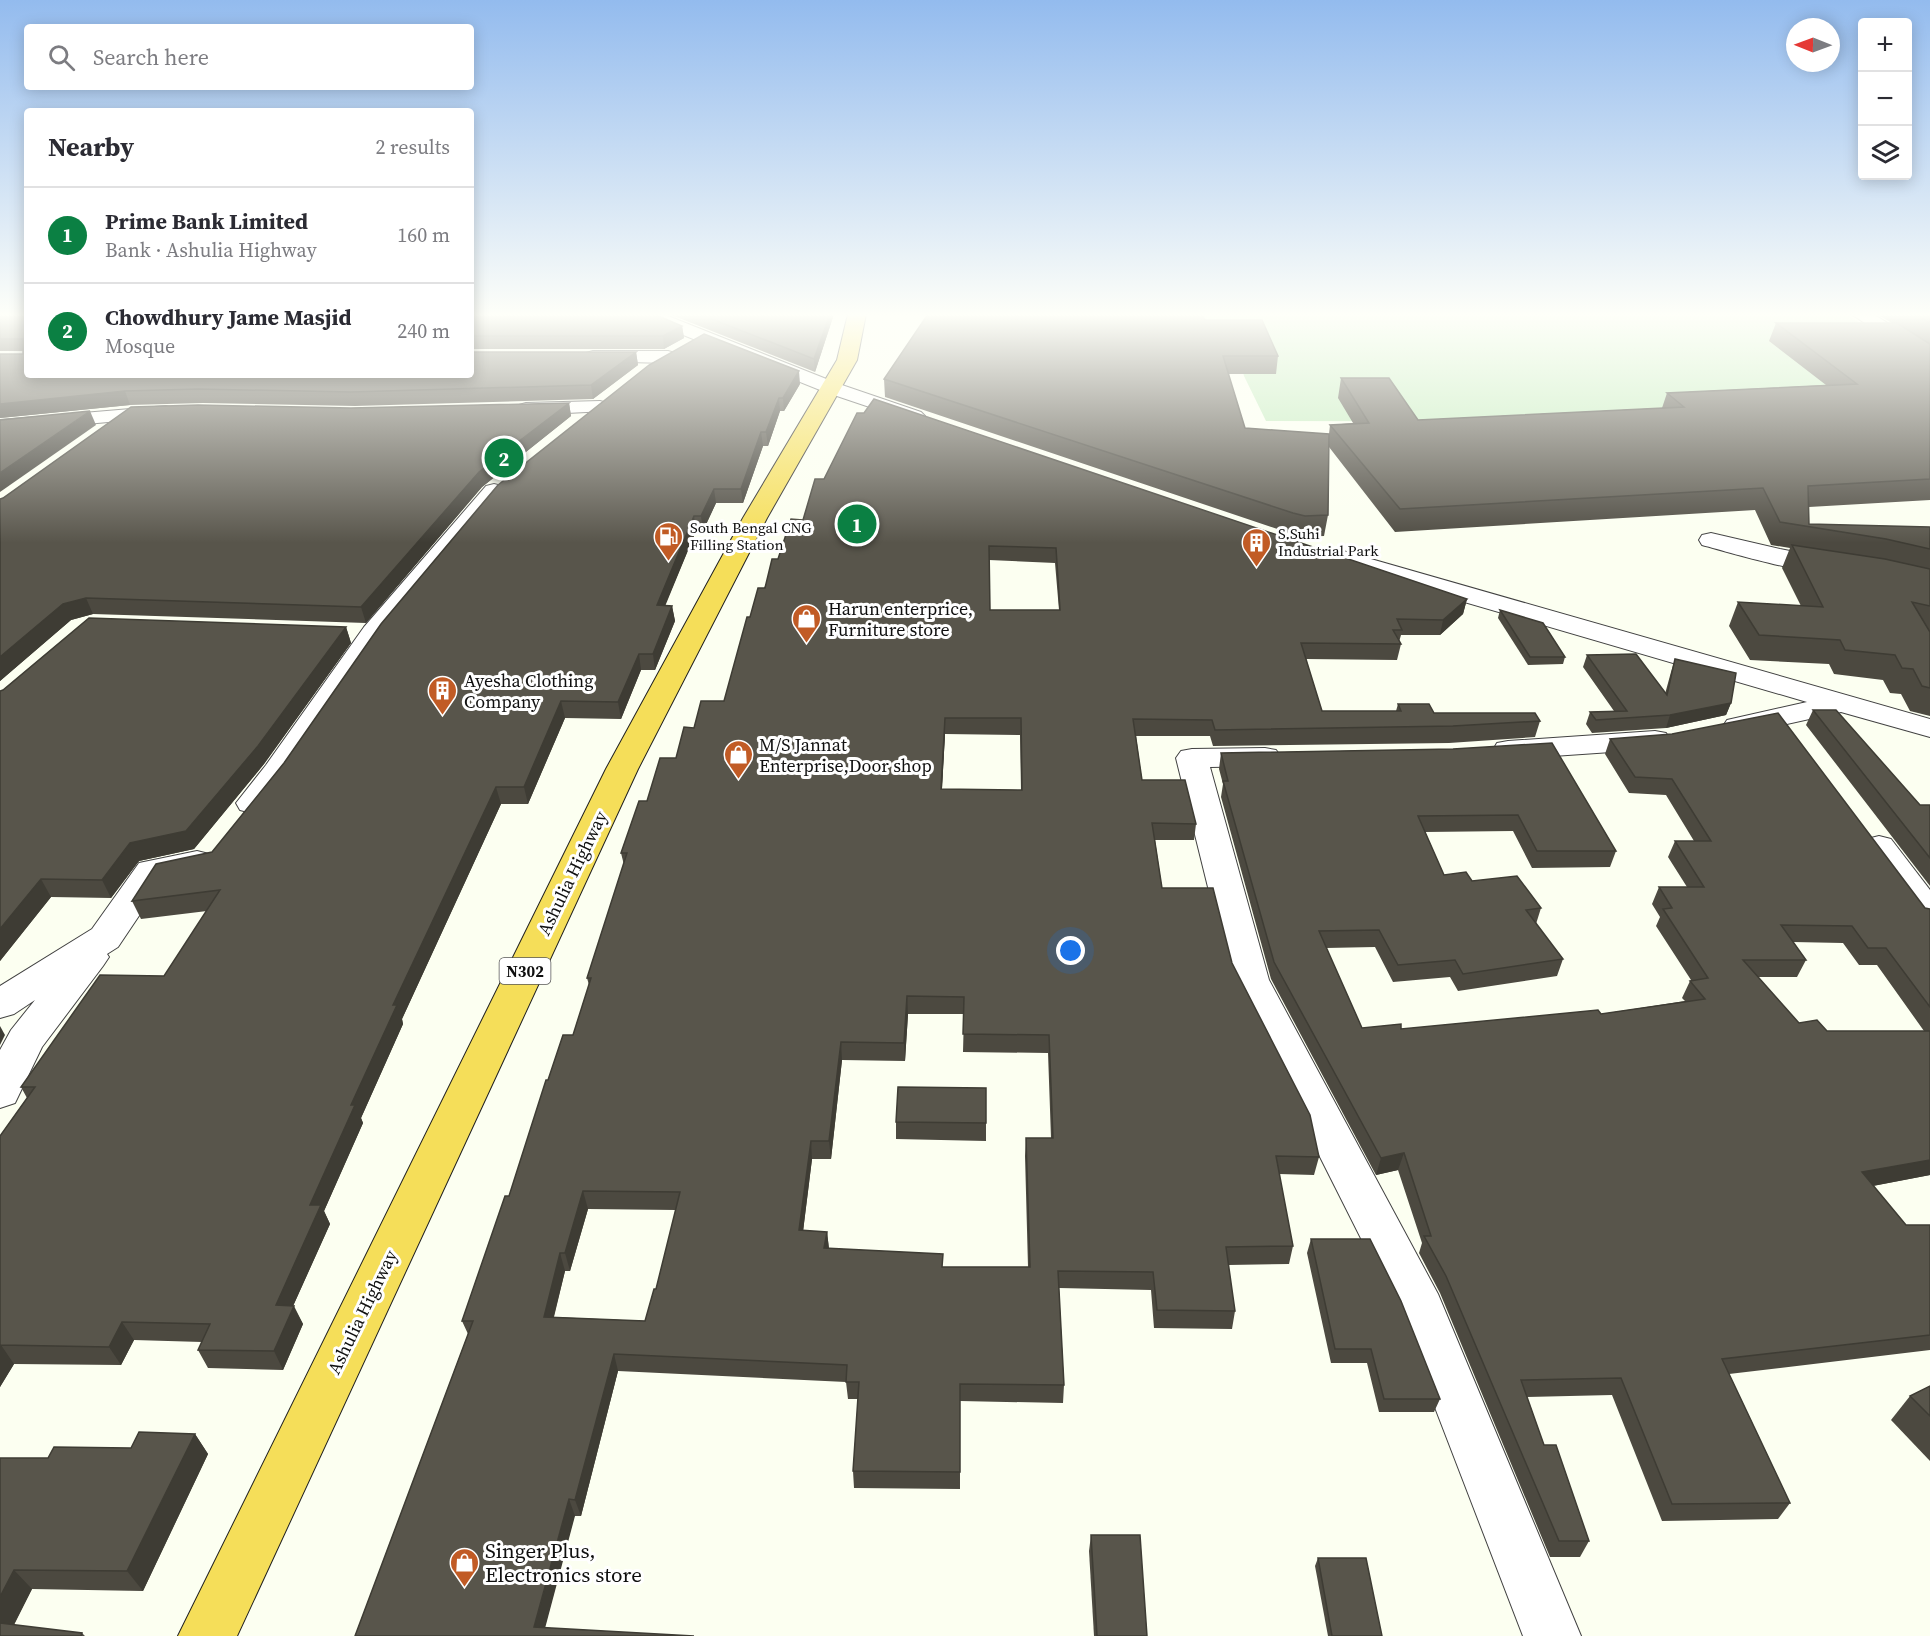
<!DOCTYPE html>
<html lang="en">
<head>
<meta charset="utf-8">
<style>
	:root { --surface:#fff; --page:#f2f2f3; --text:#2b2b33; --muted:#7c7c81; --line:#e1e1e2; --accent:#0b8043 }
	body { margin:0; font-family:"Source Serif 4",serif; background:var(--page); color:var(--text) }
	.controls { position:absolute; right:18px; top:18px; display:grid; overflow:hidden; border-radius:6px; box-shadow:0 3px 15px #0003 }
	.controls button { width:54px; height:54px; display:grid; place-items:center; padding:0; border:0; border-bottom:2px solid var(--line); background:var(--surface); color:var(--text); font:30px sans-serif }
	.compass { position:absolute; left:1786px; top:18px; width:54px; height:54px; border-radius:50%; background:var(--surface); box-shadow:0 3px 15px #0003; rotate:271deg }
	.you { position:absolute; left:1071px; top:951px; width:21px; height:21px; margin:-15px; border:4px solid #fff; border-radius:50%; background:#1a73e8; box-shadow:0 0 0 9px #1a73e833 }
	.badge { display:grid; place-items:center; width:39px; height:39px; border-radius:50%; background:var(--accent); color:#fff; font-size:20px; font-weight:700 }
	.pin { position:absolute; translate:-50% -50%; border:3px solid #fff; box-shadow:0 2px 6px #0006 }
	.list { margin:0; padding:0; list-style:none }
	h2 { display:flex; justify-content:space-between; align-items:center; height:78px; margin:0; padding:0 24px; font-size:26px }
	h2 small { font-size:20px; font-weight:400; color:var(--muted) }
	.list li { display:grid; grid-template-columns:39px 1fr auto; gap:18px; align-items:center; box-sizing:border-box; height:96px; padding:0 24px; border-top:2px solid var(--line) }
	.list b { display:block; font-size:22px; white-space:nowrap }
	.list p { margin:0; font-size:20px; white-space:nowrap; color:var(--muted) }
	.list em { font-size:20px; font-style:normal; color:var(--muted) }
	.icon { flex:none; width:33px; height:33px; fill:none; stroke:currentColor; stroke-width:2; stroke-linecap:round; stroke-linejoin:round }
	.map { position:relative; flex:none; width:1930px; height:1636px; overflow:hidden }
	.search { position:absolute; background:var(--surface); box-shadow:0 3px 15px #0003; left:24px; top:24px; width:450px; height:66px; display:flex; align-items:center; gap:15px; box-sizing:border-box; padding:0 21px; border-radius:6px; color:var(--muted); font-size:22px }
	.panel { position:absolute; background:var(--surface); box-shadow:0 3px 15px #0003; left:24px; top:108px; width:450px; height:270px; border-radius:6px }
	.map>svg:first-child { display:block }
	.green { fill:#c0eaba }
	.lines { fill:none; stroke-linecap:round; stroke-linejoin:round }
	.minor-casing { stroke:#424242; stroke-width:2 }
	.highway-casing { stroke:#202020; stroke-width:2 }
	.minor { fill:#fff; fill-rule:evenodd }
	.highway { fill:#f5de59; fill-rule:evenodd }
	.wall { fill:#4c4940; fill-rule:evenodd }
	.shaded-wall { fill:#3e3c34 }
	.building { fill:#58554b; stroke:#3e3c34; stroke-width:1.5; fill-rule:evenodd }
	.labels { text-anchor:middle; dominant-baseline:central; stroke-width:6; stroke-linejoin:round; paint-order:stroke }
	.far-poi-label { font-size:15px; fill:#0f0f0f; stroke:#fff; text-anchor:start }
	.shield { fill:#fff; stroke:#575757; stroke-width:1.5 }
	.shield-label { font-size:16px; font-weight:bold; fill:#0f0f0f }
	.poi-label { font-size:18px; fill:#0f0f0f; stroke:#fff; text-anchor:start }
	.street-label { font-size:18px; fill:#0f0f0f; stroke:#fff }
	.near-poi-label { font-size:21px; fill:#0f0f0f; stroke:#fff; text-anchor:start }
</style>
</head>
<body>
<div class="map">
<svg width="1930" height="1636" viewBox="0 0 1930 1636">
	<rect width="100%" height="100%" fill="#fcfff1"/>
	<polygon class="green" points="1102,314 1846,314 1930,367 1737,422 1266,421 1244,376 1233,336"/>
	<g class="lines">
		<defs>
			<g id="minor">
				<polygon points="638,314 663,314 839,384 921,412 925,416 921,420 914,422 825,392 641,318"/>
				<polygon points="1851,314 1873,314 1930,349 1930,363 1923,361"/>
				<polygon points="593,351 668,351 675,353 678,357 675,361 668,363 586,361 583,357 586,353"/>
				<polygon points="600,401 607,403 610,407 607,411 526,415 519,413 516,409 519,405 526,403"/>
				<polygon points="166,406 173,408 176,412 173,416 0,432 0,420"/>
				<polygon points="494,484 502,486 506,491 502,496 384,639 288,779 264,810 252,813 240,810 236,803 266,765 364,627 486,486"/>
				<path d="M1711,533L1780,549L1840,561L1844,566L1840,571C1813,578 1732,553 1702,545L1699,540L1702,535Z"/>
				<polygon points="1336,549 1930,719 1930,737 1841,712 1738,735 1727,732 1723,726 1727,720 1807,702 1327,562 1323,557 1327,552"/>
				<polygon points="1655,731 1666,733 1670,740 1666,747 1655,749 1508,759 1497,757 1493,750 1497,743 1508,741"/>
				<polygon points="1265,748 1276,750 1281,757 1276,764 1265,766 1210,767 1269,980 1438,1294 1581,1636 1523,1636 1399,1314 1231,980 1176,758 1181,751 1192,749"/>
				<polygon points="1879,836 1891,839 1930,890 1930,927 1917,923 1862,847 1867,839"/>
				<polygon points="197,851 209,854 214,862 209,870 163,880 118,947 107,954 109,957 103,966 42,1047 15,1103 0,1108 0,1050 11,1030 35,1000 14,1014 0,1018 0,986 92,929 139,863"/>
			</g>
			<polygon id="highway" points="848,314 866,314 857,360 767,518 638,769 237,1636 178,1636 606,769 743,518 837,360"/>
		</defs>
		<use href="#minor" class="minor-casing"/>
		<use href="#highway" class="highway-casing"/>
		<use href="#minor" class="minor"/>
		<use href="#highway" class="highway"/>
	</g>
	<g class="wall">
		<polygon points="0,314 27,314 27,375 471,375 471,352 636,352 638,365 593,399 355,406 203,403 130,405 0,418 0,354 23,354 23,351 0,351"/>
		<polygon points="471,314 682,326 684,338 664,349 471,349"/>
		<polygon points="669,314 834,314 815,372"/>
		<polygon points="1877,314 1930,314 1930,500 1809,507 1809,524 1930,527 1930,716 1910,711 1901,694 1890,693 1883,680 1834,674 1829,664 1750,660 1729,626 1738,602 1801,606 1782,568 1790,548 1771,545 1755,510 1395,532 1329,447 1328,515 1324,536 1301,537 885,397 884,379 1205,320 1278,356 1276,374 1228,374 1245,428 1329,434 1330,425 1353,423 1338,398 1341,378 1418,420 1662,408 1667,393 1826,385 1769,341 1776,323 1892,323"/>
		<polygon points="800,384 784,411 780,411 768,446 763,446 743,503 716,503 703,531 696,531 665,605 672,606 675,621 655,670 641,670 621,719 565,718 528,804 501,804 402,1019 403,1024 361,1118 363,1123 324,1211 330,1224 293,1306 303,1324 283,1370 208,1368 198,1350 202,1342 134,1340 121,1365 14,1364 0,1387 0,1136 27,1098 21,1087 164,976 207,911 141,919 132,901 212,852 284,763 381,624"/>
		<polygon points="569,403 571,416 482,487 366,623 93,614 71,620 0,681 0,499 351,408"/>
		<path d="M815,479L1467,599L1463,614L1440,635H1401L1399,642L1401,644L1397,660L1306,659L1322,711H1396L1398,704L1434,713L1540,721L1535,737L1449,743L1213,746L1210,736H1136L1142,780L1196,824L1194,840H1155L1162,888L1232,963L1319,1157L1314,1175L1279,1174L1293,1246L1289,1264L1228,1265L1235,1311L1232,1329L1154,1328L1151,1290L1059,1288L1064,1385L1063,1403L960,1401V1489L854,1488L853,1471L858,1399H848L846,1382L618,1371L581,1516H575L355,1636L468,1334L462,1321L509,1196L548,1080L573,1035L589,985L587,978L624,865L621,853L647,801L676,758L694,728L724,701L750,617L778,559L803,520ZM989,560L1055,563L1059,610H990ZM945,734L1020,735L1021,790L942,789ZM908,1014H964L963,1052L1048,1053L1051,1138H1026L1025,1156L1028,1267H943L829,1249L827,1232L803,1231L812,1159H831L842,1060L905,1061ZM588,1209L676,1210L656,1289L645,1321L554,1317L565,1271H570Z"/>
		<polygon points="1500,610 1565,657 1563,664 1528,665 1498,618"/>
		<polygon points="346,627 351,643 264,764 194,849 139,861 111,898 51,897 0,961 0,691"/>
		<polygon points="1587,655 1665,694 1671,672 1675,659 1731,703 1726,715 1666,728 1592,733 1586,724 1590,712 1614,711 1583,667"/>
		<polygon points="1813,710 1920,805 1930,805 1930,886 1806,725"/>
		<path d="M1610,739L1925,908L1930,909V1175L1873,1186L1906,1225H1930V1350L1729,1374L1790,1503L1778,1519L1662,1521L1612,1395L1527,1397L1544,1445L1589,1541L1580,1557H1550L1440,1293L1419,1253L1422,1243L1398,1170L1376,1175L1271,979L1221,797L1223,784L1219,769L1221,753L1453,749L1616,851L1610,867L1532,868L1513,831L1425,832L1444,875L1472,881L1541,908L1536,924L1563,959L1557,976L1458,991L1450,977L1393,982L1375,947L1326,948L1362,1028L1401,1029L1601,1014L1685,1001L1682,998L1690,981L1691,980L1656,926L1660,917L1652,904L1659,887H1687L1668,857L1675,841H1694L1666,795L1629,793L1605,754ZM1793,942L1843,943L1859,965H1877L1924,1031H1827L1799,1023L1758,977H1797L1806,960Z"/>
		<polygon points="986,1088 986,1141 896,1139 896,1122"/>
		<polygon points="1311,1239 1440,1399 1434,1412 1379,1412 1367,1363 1331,1363 1307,1253"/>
		<polygon points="1930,1386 1930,1461 1891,1420 1910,1396"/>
		<polygon points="195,1434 208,1454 143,1591 32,1589 14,1625 82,1633 85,1636 0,1636 0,1458 48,1458 131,1448"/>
		<polygon points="1091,1535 1147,1636 1094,1636 1089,1551"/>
		<polygon points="1318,1558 1382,1636 1328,1636 1315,1566"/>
	</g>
	<g class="shaded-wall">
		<polygon points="830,314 834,314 815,372 814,359"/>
		<polygon points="682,326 684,338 664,349 663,336"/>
		<polygon points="636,352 638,365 593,399 591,385"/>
		<polygon points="799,371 800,384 784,411 783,398"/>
		<polygon points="125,391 130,405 0,418 0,404"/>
		<polygon points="779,398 780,411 768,446 766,432"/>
		<polygon points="569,403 571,416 482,487 366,623 361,607 479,472"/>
		<polygon points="90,411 96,425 0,492 0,473"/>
		<polygon points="761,432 763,446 743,503 741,489"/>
		<polygon points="714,489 716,503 703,531 701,516"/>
		<polygon points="694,516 696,531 659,621 657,605"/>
		<polygon points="86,598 93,614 71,620 0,681 0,657 63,604"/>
		<polygon points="1467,599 1463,614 1440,635 1443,620"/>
		<polygon points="672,606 675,621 655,670 653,654"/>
		<polygon points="346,627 351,643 264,764 194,849 139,861 111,898 102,880 130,843"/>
		<polygon points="639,654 641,670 621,719 618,702"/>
		<polygon points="561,701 565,718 528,804 524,787"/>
		<polygon points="1731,703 1726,715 1666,728 1670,715"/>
		<polygon points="945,718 945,734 941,806 941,789"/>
		<polygon points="496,787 501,804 402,1019 403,1024 361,1118 363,1123 324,1211 330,1224 285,1324 276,1305 310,1205 393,1005"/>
		<polygon points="41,879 51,897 0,961 0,929"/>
		<polygon points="907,996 908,1014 905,1061 904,1043"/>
		<polygon points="0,1026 5,1035 0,1045"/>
		<polygon points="841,1042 842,1060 831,1159 829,1141"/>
		<polygon points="811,1141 812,1159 801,1248 799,1230"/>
		<polygon points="1404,1153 1398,1170 1376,1175 1381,1158"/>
		<polygon points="1930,1160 1930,1175 1851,1190 1862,1172"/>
		<polygon points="583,1191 588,1209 570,1271 565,1253"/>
		<polygon points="827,1232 829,1249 824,1248"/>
		<polygon points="560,1253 565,1271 549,1335 544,1317"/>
		<polygon points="294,1306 303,1324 283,1370 274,1351"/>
		<polygon points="122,1322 134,1340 121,1365 109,1347"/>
		<polygon points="1,1345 14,1364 0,1387 0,1347"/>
		<polygon points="614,1354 618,1371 581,1516 575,1500"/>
		<polygon points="195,1434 208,1454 143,1591 127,1571"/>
		<polygon points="569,1499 575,1516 543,1636 534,1627"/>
		<polygon points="14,1570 32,1589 8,1636 0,1634 0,1597"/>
	</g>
	<g class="building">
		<polygon points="0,314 27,314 27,375 471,375 471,352 636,352 591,385 351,392 198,389 125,391 0,404 0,354 23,354 23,339 0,339"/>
		<polygon points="471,314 654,314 682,326 663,336 471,336"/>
		<polygon points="699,314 830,314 814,359"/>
		<polygon points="928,314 1202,314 1205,320 1262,320 1278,356 1223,356 1245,428 1329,434 1328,515 1305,516 1293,513 884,379"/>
		<polygon points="1915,314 1930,314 1930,323"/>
		<polygon points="1776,323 1897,323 1930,344 1930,479 1808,486 1809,524 1930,527 1930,549 1886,539 1780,522 1763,488 1400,509 1330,425 1369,423 1341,378 1389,378 1418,420 1684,407 1667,393 1857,384"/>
		<polygon points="704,334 799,371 783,398 779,398 766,432 761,432 741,489 714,489 701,516 694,516 657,605 672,606 653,654 639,654 618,702 561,701 524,787 496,787 393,1005 397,1005 351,1105 355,1105 310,1205 321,1205 276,1305 294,1306 274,1351 198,1350 210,1324 122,1322 109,1347 1,1345 0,1347 0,1136 35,1087 21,1087 100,975 164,976 220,890 132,901 156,864 212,852 284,763 381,624 498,485 649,365"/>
		<path d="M874,399L1467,599L1443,620L1397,619L1402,630H1393L1401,644L1301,643L1322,711H1401L1398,704H1429L1434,713H1535L1540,721L1453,726L1215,730L1212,720L1133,719L1142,780H1185L1196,824L1152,823L1162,888H1213L1232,963L1310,1115L1319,1157L1276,1156L1293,1246L1226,1247L1235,1311L1157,1310L1153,1272L1058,1271L1064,1385L960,1384V1472L853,1471L859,1382H846L847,1365L614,1354L575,1500L569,1499L534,1627L694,1636H355L473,1321H462L505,1196H509L546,1080H548L563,1035H573L591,978H587L627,853H621L639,801H647L660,758H676L684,727L694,728L701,701H724L747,617H750L758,588H765L772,559H778L791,519L803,520L815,479H824L857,413H864ZM989,546L1056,548L1060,610H990ZM945,718H1021L1022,790L941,789ZM907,996L964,997L963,1034L1049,1035L1053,1138H1026L1030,1267H942L943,1254L824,1248L827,1232L799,1230L811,1141H829L841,1042L904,1043ZM583,1191L680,1192L656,1289H654L645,1321L544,1317L560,1253H565Z"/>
		<polygon points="569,403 479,472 361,607 86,598 63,604 0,657 0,499 3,498 131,407 198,405 351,408"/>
		<polygon points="90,411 0,473 0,420"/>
		<polygon points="1792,545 1885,559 1930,569 1930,606 1912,602 1930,632 1930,688 1922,686 1913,669 1902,668 1895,655 1845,650 1840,640 1759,635 1738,602 1823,607"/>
		<polygon points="1500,610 1543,623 1565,657 1530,657"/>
		<polygon points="89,618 346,627 258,746 186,831 130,843 102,880 41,879 0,929 0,691 3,690"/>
		<polygon points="1636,654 1667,695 1675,659 1736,673 1731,703 1670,715 1596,720 1590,712 1627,711 1587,655"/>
		<polygon points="1813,710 1836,710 1920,805 1930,805 1930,858"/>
		<polygon points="1778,713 1925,908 1930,909 1930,1007 1886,948 1868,948 1852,926 1781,925 1806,960 1743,960 1799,1023 1817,1020 1827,1031 1930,1031 1930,1160 1862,1172 1906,1225 1930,1225 1930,1335 1722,1359 1790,1503 1672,1504 1621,1378 1521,1380 1544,1445 1556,1445 1589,1541 1559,1541 1446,1276 1424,1236 1431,1236 1404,1153 1381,1158 1274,962 1223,781 1228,781 1221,753 1453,749 1552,743 1616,851 1537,851 1518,815 1418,816 1444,875 1466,872 1472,881 1517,876 1541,908 1526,910 1563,959 1463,974 1455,960 1398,965 1379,930 1319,931 1362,1028 1401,1024 1401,1029 1598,1010 1601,1014 1705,999 1690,981 1708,978 1663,909 1672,908 1659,887 1704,887 1675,841 1711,841 1672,779 1635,777 1610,739 1672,734"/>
		<polygon points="898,1087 986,1088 986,1123 896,1122"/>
		<polygon points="1311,1239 1370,1239 1401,1301 1440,1399 1384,1399 1371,1349 1335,1349"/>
		<polygon points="1930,1386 1930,1416 1910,1396"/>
		<polygon points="139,1432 195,1434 127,1571 14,1570 0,1597 0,1458 48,1458 54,1447 131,1448"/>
		<polygon points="1091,1535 1140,1535 1147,1636 1097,1636"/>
		<polygon points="1318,1558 1366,1558 1382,1636 1332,1636"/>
		<polygon points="0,1623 82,1633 81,1636 0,1636"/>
	</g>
	<linearGradient id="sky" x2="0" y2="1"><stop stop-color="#93bbee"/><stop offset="0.58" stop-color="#fefff9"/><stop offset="1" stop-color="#fefff9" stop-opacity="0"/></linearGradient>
	<rect width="1930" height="543" fill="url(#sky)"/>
	<defs>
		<symbol id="fuel-pin" viewBox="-11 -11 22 30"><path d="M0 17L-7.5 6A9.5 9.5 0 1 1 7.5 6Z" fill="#c15b25" stroke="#fff"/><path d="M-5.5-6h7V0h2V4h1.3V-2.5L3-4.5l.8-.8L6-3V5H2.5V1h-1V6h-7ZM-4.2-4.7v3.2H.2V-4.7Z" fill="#fff"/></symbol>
		<symbol id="building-pin" viewBox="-11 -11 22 30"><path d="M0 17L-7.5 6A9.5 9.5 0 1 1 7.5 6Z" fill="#c15b25" stroke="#fff"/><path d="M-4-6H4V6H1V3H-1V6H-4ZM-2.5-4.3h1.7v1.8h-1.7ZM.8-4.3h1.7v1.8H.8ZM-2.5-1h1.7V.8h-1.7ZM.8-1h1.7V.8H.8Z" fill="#fff"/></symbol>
		<symbol id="shop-pin" viewBox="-11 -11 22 30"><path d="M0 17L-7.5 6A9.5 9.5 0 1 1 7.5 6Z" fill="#c15b25" stroke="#fff"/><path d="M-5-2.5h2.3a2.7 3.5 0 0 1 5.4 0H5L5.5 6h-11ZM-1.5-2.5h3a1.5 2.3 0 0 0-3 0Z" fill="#fff"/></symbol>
	</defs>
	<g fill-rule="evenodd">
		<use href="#fuel-pin" x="652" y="520" width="33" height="45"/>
		<use href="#building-pin" x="1240" y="526" width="33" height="45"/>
		<use href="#shop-pin" x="790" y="602" width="33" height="45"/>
		<use href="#building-pin" x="426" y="674" width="33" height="45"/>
		<use href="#shop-pin" x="722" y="738" width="33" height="45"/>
		<use href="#shop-pin" x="448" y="1546" width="33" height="45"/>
	</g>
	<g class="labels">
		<g class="far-poi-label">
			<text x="690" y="527">South Bengal CNG<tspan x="690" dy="17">Filling Station</tspan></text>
			<text x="1278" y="533">S.Suhi<tspan x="1278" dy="17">Industrial Park</tspan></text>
		</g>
		<rect class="shield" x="499.5" y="958" width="51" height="26" rx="4.5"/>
		<g class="shield-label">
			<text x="525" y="971">N302</text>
		</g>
		<g class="poi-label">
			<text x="828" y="608">Harun enterprice,<tspan x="828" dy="21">Furniture store</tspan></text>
			<text x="464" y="680">Ayesha Clothing<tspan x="464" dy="21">Company</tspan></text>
			<text x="759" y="744">M/S Jannat<tspan x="759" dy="21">Enterprise,Door shop</tspan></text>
		</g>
		<g class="street-label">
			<text transform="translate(572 873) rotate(-64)">Ashulia Highway</text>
			<text transform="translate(362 1312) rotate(-64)">Ashulia Highway</text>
		</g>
		<g class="near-poi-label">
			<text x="485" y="1550">Singer Plus,<tspan x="485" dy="24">Electronics store</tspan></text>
		</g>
	</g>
</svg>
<div class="controls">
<button>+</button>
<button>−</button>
<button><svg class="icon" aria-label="layers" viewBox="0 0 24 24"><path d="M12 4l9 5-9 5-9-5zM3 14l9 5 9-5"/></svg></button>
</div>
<svg class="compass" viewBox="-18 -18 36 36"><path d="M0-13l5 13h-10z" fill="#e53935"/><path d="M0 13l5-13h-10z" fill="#7c7c81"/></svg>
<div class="you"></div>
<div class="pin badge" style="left:857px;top:524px">1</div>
<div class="pin badge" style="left:504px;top:458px">2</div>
<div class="search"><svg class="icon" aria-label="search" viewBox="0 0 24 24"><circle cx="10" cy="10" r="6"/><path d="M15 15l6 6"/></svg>Search here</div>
<section class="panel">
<h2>Nearby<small>2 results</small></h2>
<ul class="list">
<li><span class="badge">1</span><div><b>Prime Bank Limited</b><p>Bank · Ashulia Highway</p></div><em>160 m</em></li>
<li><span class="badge">2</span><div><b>Chowdhury Jame Masjid</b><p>Mosque</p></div><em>240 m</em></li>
</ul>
</section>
</div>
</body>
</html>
